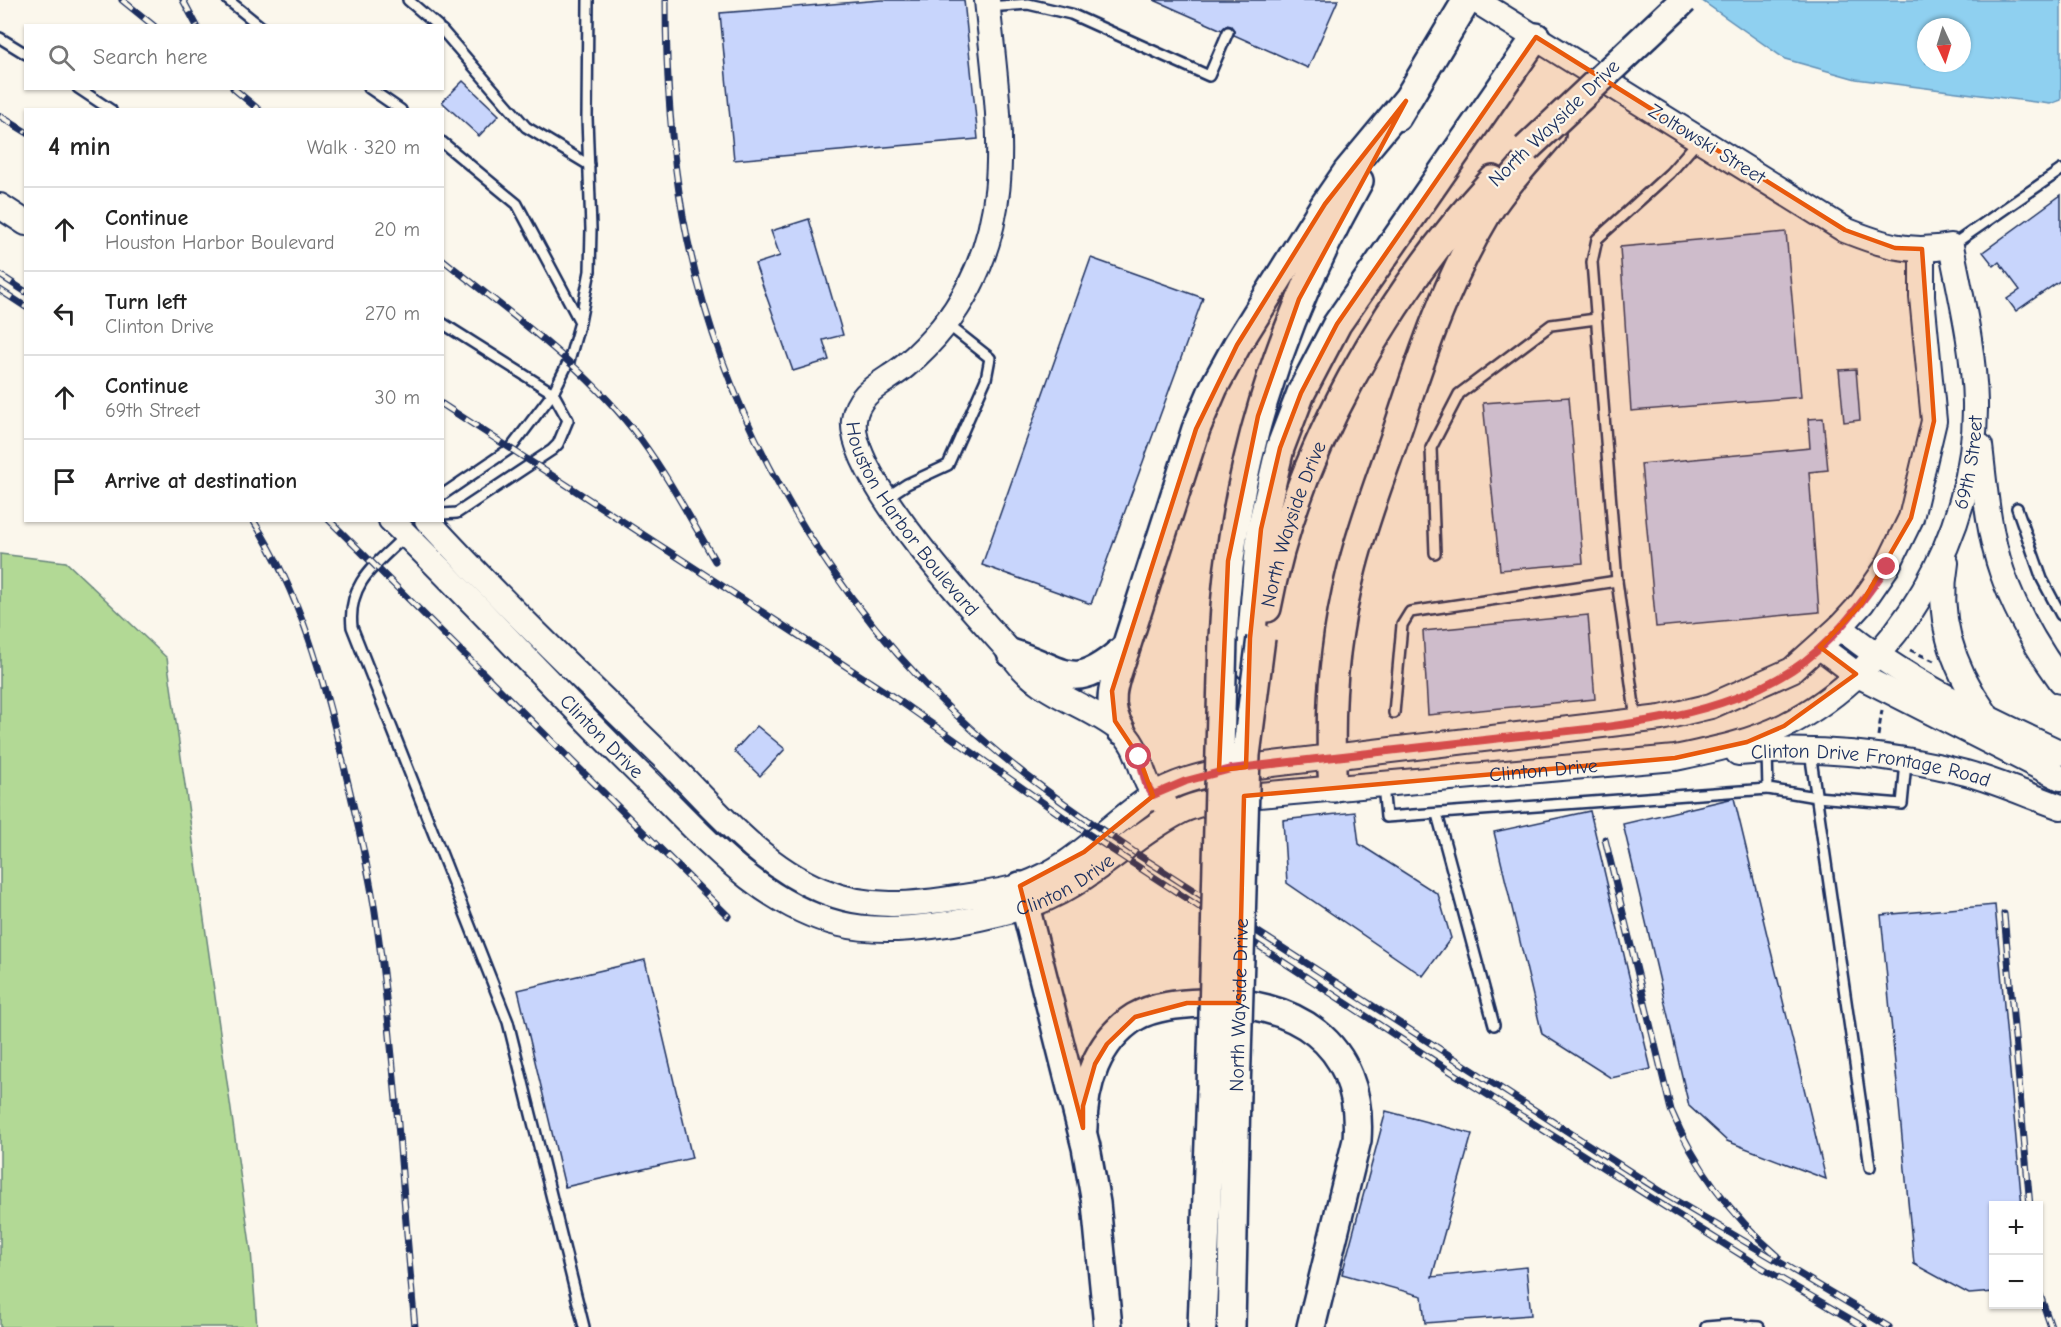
<!DOCTYPE html>
<html lang="en">
<head>
<meta charset="utf-8">
<style>
	:root { --surface:#fff; --page:#f6f6f6; --text:#222; --muted:#767676; --line:#e0e0e0 }
	body { margin:0; font-family:"Comic Neue",sans-serif; background:var(--page); color:var(--text) }
	.controls { position:absolute; right:18px; bottom:18px; display:grid; overflow:hidden; border-radius:0px; box-shadow:0 2px 4px #0004 }
	.controls button { width:54px; height:54px; display:grid; place-items:center; padding:0; border:0; border-bottom:2px solid var(--line); background:var(--surface); color:var(--text); font:30px sans-serif }
	.compass { position:absolute; left:1917px; top:18px; width:54px; height:54px; border-radius:50%; background:var(--surface); box-shadow:0 2px 4px #0004; rotate:176deg }
	.stop { position:absolute; width:18px; height:18px; margin:-14px; border:4px solid #d1495b; border-radius:50%; background:#fff }
	.stop.end { background:#d1495b; border-color:#fff; box-shadow:0 2px 6px #0008 }
	.list { margin:0; padding:0; list-style:none }
	h2 { display:flex; justify-content:space-between; align-items:center; height:78px; margin:0; padding:0 24px; font-size:26px }
	h2 small { font-size:20px; font-weight:400; color:var(--muted) }
	.list li { display:grid; grid-template-columns:39px 1fr auto; gap:18px; align-items:center; box-sizing:border-box; height:84px; padding:0 24px; border-top:2px solid var(--line) }
	.list b { display:block; font-size:22px; white-space:nowrap }
	.list p { margin:0; font-size:20px; white-space:nowrap; color:var(--muted) }
	.list em { font-size:20px; font-style:normal; color:var(--muted) }
	.icon { flex:none; width:33px; height:33px; fill:none; stroke:currentColor; stroke-width:2; stroke-linecap:round; stroke-linejoin:round }
	.map { position:relative; flex:none; width:2061px; height:1327px; overflow:hidden }
	.search { position:absolute; background:var(--surface); box-shadow:0 2px 4px #0004; left:24px; top:24px; width:420px; height:66px; display:flex; align-items:center; gap:15px; box-sizing:border-box; padding:0 21px; border-radius:0px; color:var(--muted); font-size:22px }
	.panel { position:absolute; background:var(--surface); box-shadow:0 2px 4px #0004; left:24px; top:108px; width:420px; height:414px; border-radius:0px }
	.map>svg:first-child { display:block }
	.green { fill:#b2d995; stroke:#66847a; stroke-width:1.5 }
	.water { fill:#8fd0f0; stroke:#6190b6; stroke-width:1.5; fill-rule:evenodd }
	.building { fill:#c8d5fc; stroke:#1b2f5e; stroke-width:1.5 }
	.lines { fill:none; stroke-linecap:round; stroke-linejoin:round }
	.lane-casing { stroke:#1b2f5e; stroke-width:14 }
	.secondary-casing { stroke:#1b2f5e; stroke-width:28 }
	.primary-casing { stroke:#1b2f5e; stroke-width:32 }
	.path { stroke:#1b2f5e; stroke-width:3; stroke-dasharray:6 4.5; stroke-linecap:butt }
	.lane { stroke:#fbf7ec; stroke-width:9 }
	.secondary { stroke:#fbf7ec; stroke-width:24 }
	.primary { stroke:#fbf7ec; stroke-width:27 }
	.rail-casing { stroke:#1b2f5e; stroke-width:7 }
	.rail { stroke:#fbf7ec; stroke-width:4.5; stroke-dasharray:14; stroke-linecap:butt }
	.primary-bridge-casing { stroke:#1b2f5e; stroke-width:32; stroke-linecap:butt }
	.primary-bridge { stroke:#fbf7ec; stroke-width:27 }
	.route { stroke:#d1495b; stroke-width:8 }
	.marked { fill:#e8590c; fill-opacity:0.2; stroke:#e8590c; stroke-width:4.5; stroke-linejoin:round }
	.labels { text-anchor:middle; dominant-baseline:central; stroke-width:4.5; stroke-linejoin:round; paint-order:stroke }
	.street-label { font-size:20px; fill:#1b2f5e; stroke:#fbf7ec }
</style>
</head>
<body>
<div class="map">
<svg width="2061" height="1327" viewBox="0 0 2061 1327">
	<rect width="100%" height="100%" fill="#fbf7ec"/>
	<filter id="ink" filterUnits="userSpaceOnUse"><feTurbulence type="fractalNoise" baseFrequency=".0167" numOctaves="2"/><feDisplacementMap in="SourceGraphic" scale="12" xChannelSelector="R" yChannelSelector="G"/><feConvolveMatrix kernelMatrix="1 2 1 2 8 2 1 2 1" color-interpolation-filters="sRGB"/></filter>
	<g filter="url(#ink)">
		<polygon class="green" points="0,554 66,562 167,658 251,1251 257,1327 0,1327"/>
		<path class="water" d="M1701,0H2061V100L2050,104L1856,79L1785,59ZM1926,27H1962V63H1926Z"/>
		<g class="building">
			<polygon points="881,0 964,0 978,139 734,160 720,13"/>
			<polygon points="1154,0 1338,0 1308,68 1234,35 1231,26 1227,25 1222,30"/>
			<polygon points="463,81 499,115 479,136 442,102"/>
			<polygon points="2061,195 2061,280 2016,311 2007,299 2020,290 1999,262 1994,266 1983,252"/>
			<polygon points="809,219 843,335 823,340 829,360 793,371 755,264 780,256 771,231"/>
			<polygon points="1786,232 1801,397 1631,411 1620,247"/>
			<polygon points="1091,258 1203,298 1091,604 982,565"/>
			<polygon points="1856,369 1860,420 1844,422 1839,370"/>
			<polygon points="1569,397 1583,563 1500,570 1483,403"/>
			<polygon points="1823,418 1828,470 1809,472 1819,612 1656,627 1641,464 1810,448 1808,419"/>
			<polygon points="1588,615 1595,699 1428,715 1423,631"/>
			<polygon points="757,726 785,749 760,776 734,751"/>
			<polygon points="1734,798 1826,1179 1727,1141 1689,1106 1623,824"/>
			<polygon points="1590,811 1651,1069 1611,1078 1542,1034 1494,832"/>
			<polygon points="1355,812 1359,844 1438,894 1451,938 1423,976 1287,883 1283,820"/>
			<polygon points="1995,905 2022,1206 1994,1206 1994,1292 1969,1294 1914,1264 1881,915"/>
			<polygon points="645,960 692,1158 565,1187 518,990"/>
			<polygon points="1386,1111 1472,1134 1432,1277 1526,1267 1531,1315 1425,1323 1422,1296 1342,1274"/>
		</g>
		<g class="lines">
			<defs>
				<g id="lane">
					<polyline points="228,0 260,26"/>
					<polyline points="408,0 438,26"/>
					<polyline points="988,7 1028,4 1071,14 1209,76 1228,32"/>
					<polyline points="442,30 526,127 589,165"/>
					<polyline points="0,38 26,54"/>
					<polyline points="78,88 111,110"/>
					<polyline points="369,88 401,110"/>
					<polyline points="442,142 517,204 580,322 569,361 553,393 511,448 442,495"/>
					<polyline points="1951,246 2061,170"/>
					<polyline points="580,322 590,271 591,229 587,118 588,0"/>
					<polyline points="442,323 553,393 568,420 558,444 552,450 457,513 442,514"/>
					<polyline points="887,497 907,484 948,465 986,379 990,358 947,324"/>
					<polyline points="2017,508 2042,579 2061,615"/>
					<path d="M406,535C377,564 347,582 352,627L508,1022L584,1327"/>
					<polyline points="1435,553 1431,448 1459,394 1551,325 1596,319"/>
					<polyline points="1394,713 1402,625 1410,612 1617,581"/>
					<polyline points="1636,720 1617,581 1592,262 1597,239 1670,173 1698,141"/>
					<polyline points="1767,752 1768,789 1816,797 1902,804 1906,763"/>
					<polyline points="1810,752 1870,1167"/>
					<polyline points="1383,785 1386,817 1768,789"/>
					<polyline points="1437,814 1494,1025"/>
					<polyline points="1706,1327 1730,1325 1759,1327"/>
				</g>
				<g id="secondary">
					<path id="s1" d="M987,0C998,116 1022,227 943,327C932,341 919,354 905,366C886,382 857,391 854,420C848,476 973,610 1011,653C1036,694 1085,702 1120,730C1146,751 1136,783 1165,804"/>
					<polyline points="0,206 26,223"/>
					<path d="M1980,446C1985,488 1988,532 2002,572C2015,610 2037,648 2061,681"/>
					<path id="s2" d="M391,520C477,604 558,694 644,778C702,834 758,904 840,924C892,937 972,922 1023,907C1084,890 1126,839 1181,811C1195,804 1210,802 1225,798L1675,758C1713,750 1749,743 1784,726C1900,668 1977,531 1975,403C1974,350 1961,297 1951,246C1908,254 1883,245 1845,230L1475,0"/>
					<path d="M427,520C502,602 583,679 662,756C710,803 758,864 821,890C868,910 913,905 962,897C982,894 1002,892 1021,886C1076,867 1105,827 1151,797C1175,781 1204,775 1231,769L1661,718L1711,706L1792,670L1840,627L1862,603L1887,567L1911,518L1934,421L1922,297V249"/>
					<path d="M1946,563C1936,618 1953,668 1985,713"/>
					<path d="M1840,627C1905,681 1985,717 2061,753"/>
					<polyline points="1820,647 1856,674 2061,778"/>
					<path id="s3" d="M1738,753C1813,746 1893,754 1966,773C1998,782 2030,796 2061,807"/>
				</g>
				<g id="primary">
					<polyline points="1397,117 1467,0"/>
					<path id="s4" d="M1267,608C1296,452 1387,296 1493,180"/>
					<path d="M1223,638C1231,472 1278,325 1359,181"/>
					<path d="M1011,653C1068,671 1072,695 1126,647L1196,429L1214,387L1237,345L1325,204L1347,172L1406,101"/>
					<polyline points="1249,666 1261,529 1280,448 1301,393 1337,324 1536,37"/>
					<path d="M1121,730C1103,703 1116,677 1126,648"/>
					<path d="M1333,788C1328,714 1333,643 1351,572C1363,522 1383,473 1399,425C1423,352 1448,278 1488,212C1505,184 1530,159 1551,134"/>
					<polyline points="1020,886 1086,1147 1096,1203 1108,1327"/>
					<path d="M1083,1128C1083,1086 1097,1041 1135,1017C1154,1006 1180,1004 1202,1003C1293,998 1364,1042 1357,1140L1311,1327"/>
					<polyline points="1202,1327 1211,1090"/>
					<polyline points="1231,1327 1236,1092"/>
				</g>
			</defs>
			<use href="#lane" class="lane-casing"/>
			<use href="#secondary" class="secondary-casing"/>
			<use href="#primary" class="primary-casing"/>
			<g class="path">
				<polyline points="1910,650 1934,661"/>
				<polyline points="1878,736 1882,710"/>
			</g>
			<use href="#lane" class="lane"/>
			<use href="#secondary" class="secondary"/>
			<use href="#primary" class="primary"/>
			<defs>
				<g id="rail">
					<polyline points="122,0 154,26"/>
					<polyline points="183,0 197,26"/>
					<path d="M666,0C666,72 670,144 683,216C719,415 828,602 979,736C1029,781 1085,818 1140,856L1668,1196L1889,1327"/>
					<polyline points="233,88 259,110"/>
					<polyline points="0,116 26,132"/>
					<path d="M442,259C512,315 588,368 641,440C669,478 691,520 715,561"/>
					<polyline points="0,275 26,292"/>
					<polyline points="0,290 26,307"/>
					<polyline points="442,404 901,702 1079,828 1439,1064 1759,1266 1864,1327"/>
					<path d="M253,520C301,595 324,680 344,766C355,814 368,863 375,912C395,1049 402,1189 415,1327"/>
					<polyline points="329,520 728,916"/>
					<path d="M1605,839L1671,1110C1695,1167 1732,1216 1778,1256"/>
					<polyline points="2004,914 2030,1206"/>
					<polyline points="2038,1289 2051,1327"/>
				</g>
			</defs>
			<use href="#rail" class="rail-casing"/>
			<use href="#rail" class="rail"/>
			<defs>
				<g id="primary-bridge">
					<polyline points="1526,149 1684,0"/>
					<polyline points="1211,1090 1223,638"/>
					<path id="s5" d="M1236,1092L1246,755L1261,638"/>
				</g>
			</defs>
			<use href="#primary-bridge" class="primary-bridge-casing"/>
			<use href="#primary-bridge" class="primary-bridge"/>
		</g>
	</g>
	<g class="lines" filter="url(#ink)">
		<path class="route" d="M1139,757L1146,784L1153,795L1186,781L1231,769C1321,758 1411,748 1502,738C1598,727 1708,724 1792,670C1831,645 1861,604 1887,567"/>
	</g>
	<path class="marked" d="M1536,37L1845,230L1895,248L1922,249L1934,421L1911,518L1862,603L1820,647L1856,674L1784,726L1747,742L1675,758L1244,796L1239,1003H1187L1135,1017L1107,1044L1095,1064L1083,1106V1128L1020,886L1084,852L1153,796L1139,757L1115,721L1112,691L1196,429L1237,345L1325,204L1406,101L1299,299L1258,416L1228,561L1219,770L1246,767L1250,638L1261,529L1280,448L1301,393L1337,324Z"/>
	<g class="labels">
		<g class="street-label">
			<text transform="translate(1554 123) rotate(-44)">North Wayside Drive</text>
			<text transform="translate(1707 144) rotate(32)">Zoltowski Street</text>
			<text stroke="none"><textPath href="#s2" startOffset="1926">69th Street</textPath></text>
			<text stroke="none"><textPath href="#s1" startOffset="588">Houston Harbor Boulevard</textPath></text>
			<text stroke="none"><textPath href="#s4" startOffset="88">North Wayside Drive</textPath></text>
			<text stroke="none"><textPath href="#s2" startOffset="302">Clinton Drive</textPath></text>
			<text stroke="none"><textPath href="#s2" startOffset="1346">Clinton Drive</textPath></text>
			<text stroke="none"><textPath href="#s3" startOffset="134">Clinton Drive Frontage Road</textPath></text>
			<text stroke="none"><textPath href="#s2" startOffset="842">Clinton Drive</textPath></text>
			<text stroke="none"><textPath href="#s5" startOffset="87">North Wayside Drive</textPath></text>
		</g>
	</g>
</svg>
<div class="controls">
<button>+</button>
<button>−</button>
</div>
<svg class="compass" viewBox="-18 -18 36 36"><path d="M0-13l5 13h-10z" fill="#e53935"/><path d="M0 13l5-13h-10z" fill="#767676"/></svg>
<div class="stop" style="left:1139px;top:757px"></div>
<div class="stop end" style="left:1887px;top:567px"></div>
<div class="search"><svg class="icon" aria-label="search" viewBox="0 0 24 24"><circle cx="10" cy="10" r="6"/><path d="M15 15l6 6"/></svg>Search here</div>
<section class="panel">
<h2>4 min<small>Walk · 320 m</small></h2>
<ul class="list">
<li><svg class="icon" aria-label="ahead" viewBox="0 0 24 24"><path d="M12 20V5M6 11l6-6 6 6"/></svg><div><b>Continue</b><p>Houston Harbor Boulevard</p></div><em>20 m</em></li>
<li><svg class="icon" aria-label="left" viewBox="0 0 24 24"><path d="M17 20v-9H6M10 6l-5 5 5 5"/></svg><div><b>Turn left</b><p>Clinton Drive</p></div><em>270 m</em></li>
<li><svg class="icon" aria-label="ahead" viewBox="0 0 24 24"><path d="M12 20V5M6 11l6-6 6 6"/></svg><div><b>Continue</b><p>69th Street</p></div><em>30 m</em></li>
<li><svg class="icon" aria-label="arrive" viewBox="0 0 24 24"><path d="M6 21V4h12l-3 4 3 4H6"/></svg><div><b>Arrive at destination</b></div></li>
</ul>
</section>
</div>
</body>
</html>
